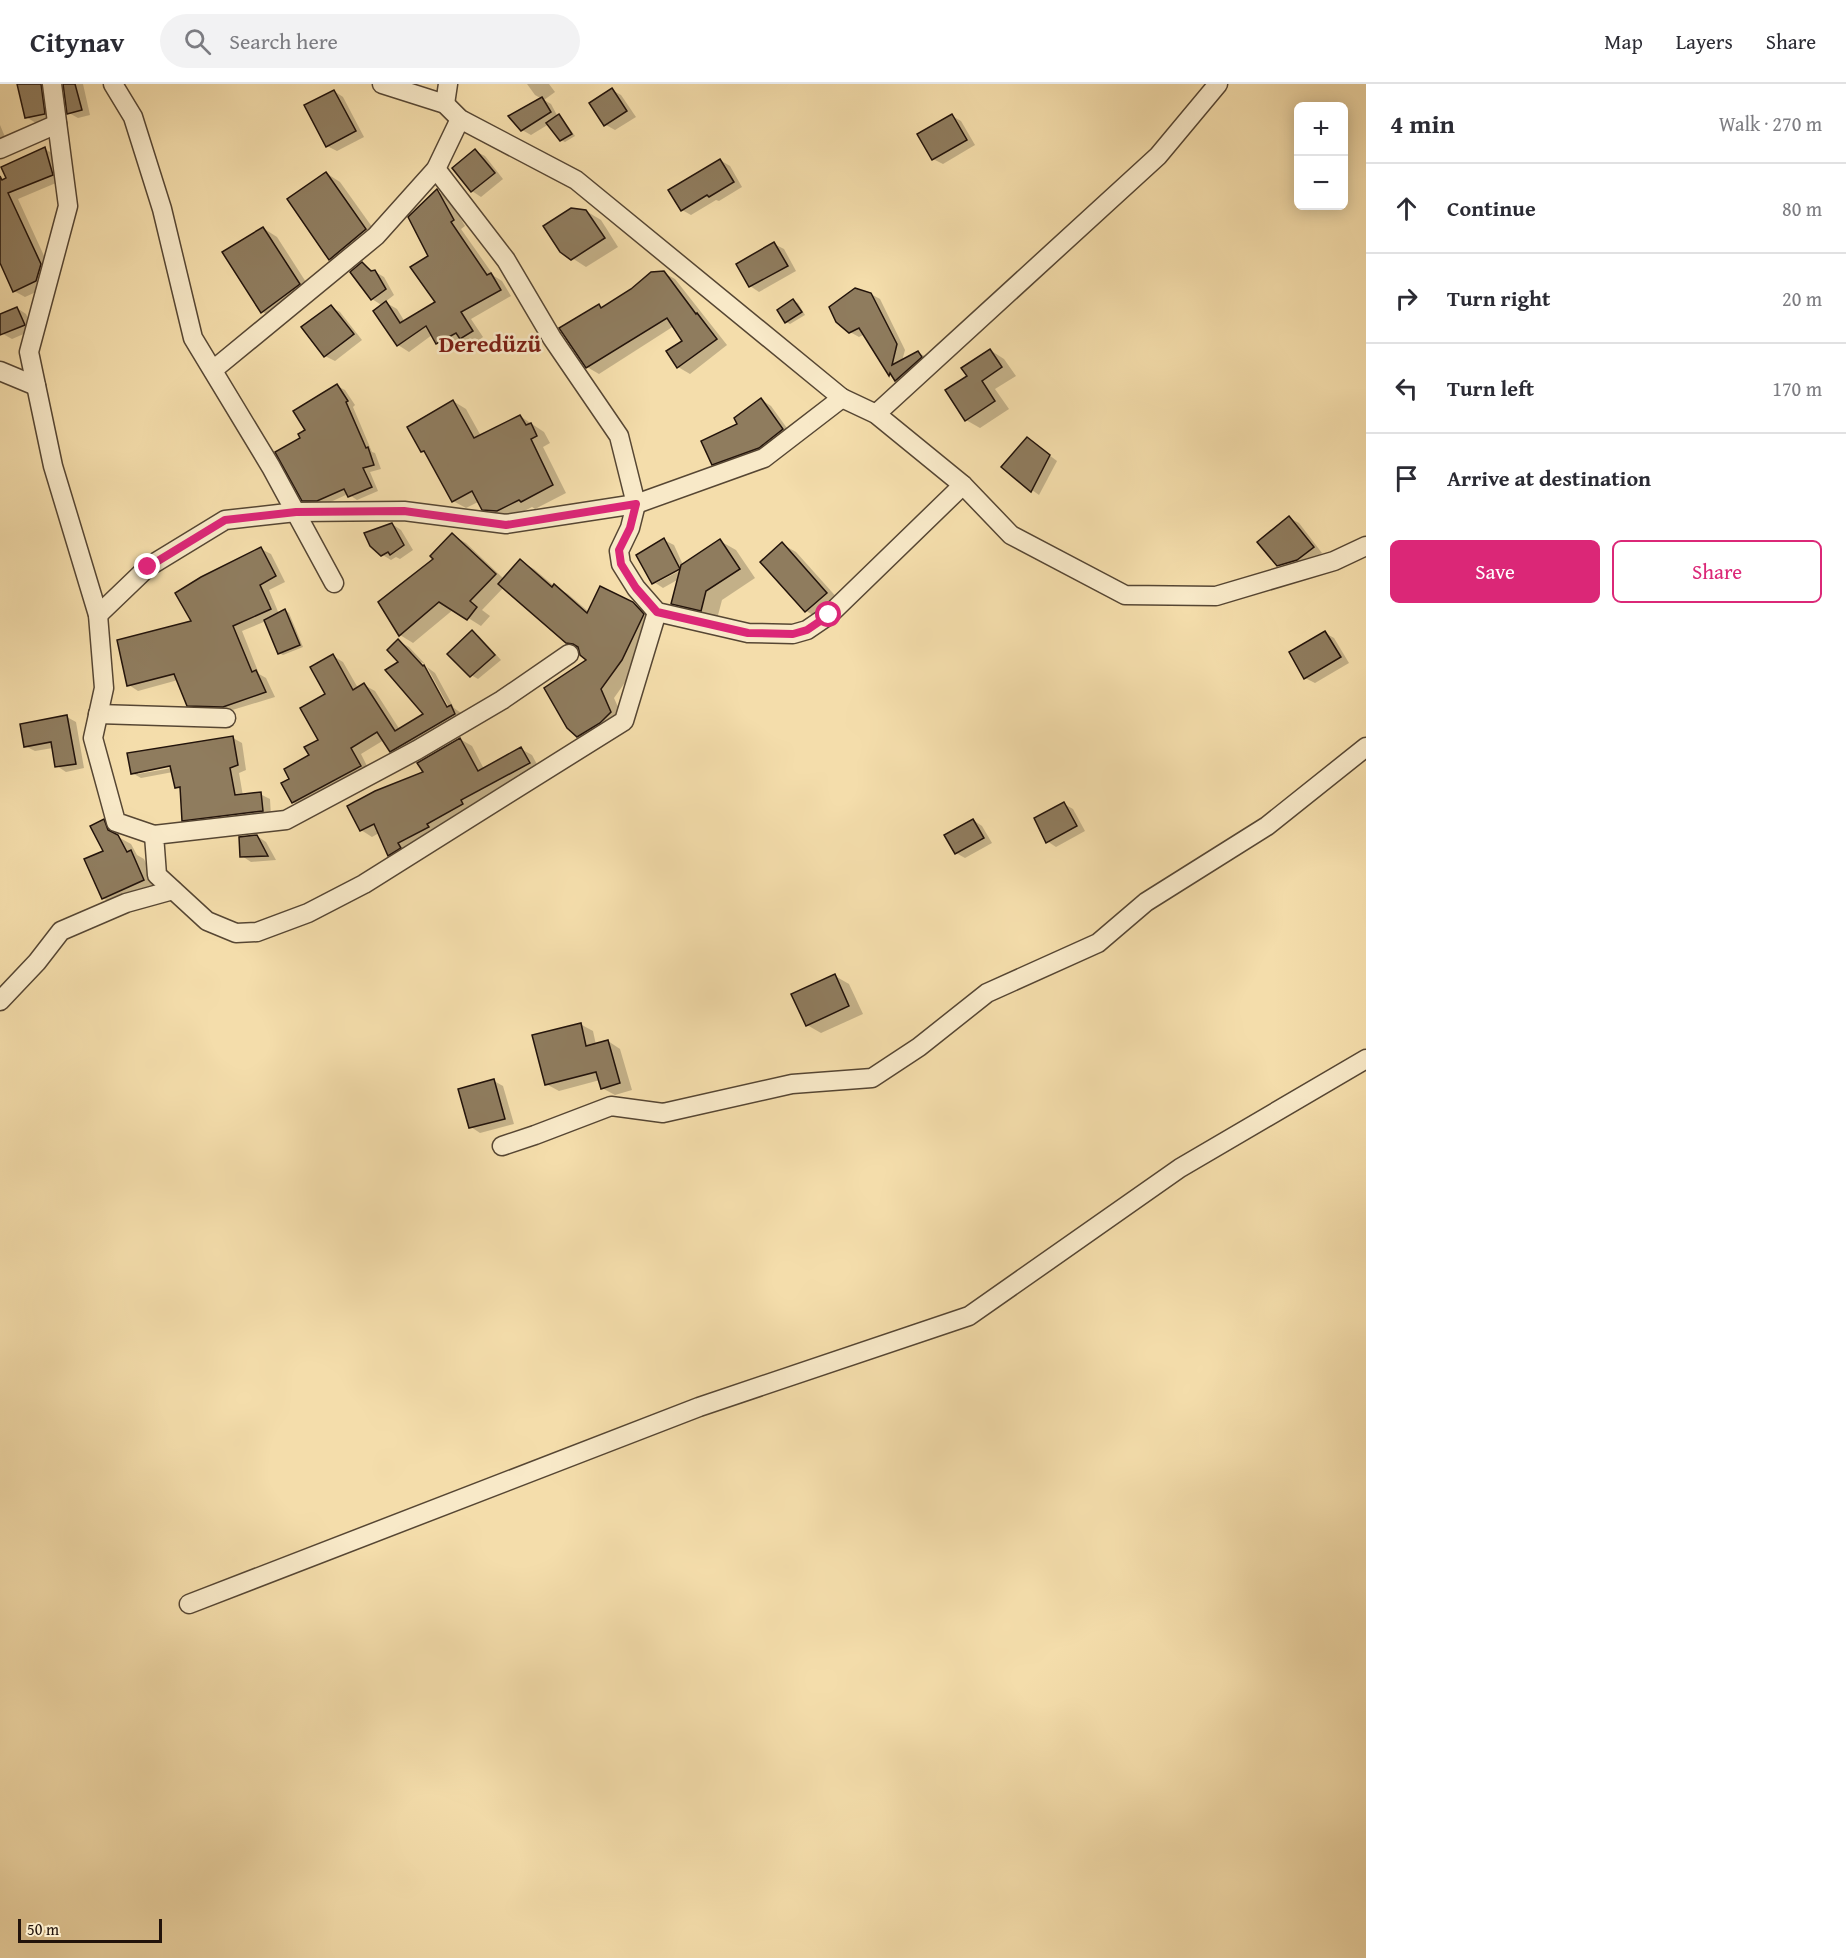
<!DOCTYPE html>
<html lang="en">
<head>
<meta charset="utf-8">
<style>
	:root { --surface:#fff; --page:#f2f2f3; --text:#2b2b33; --muted:#7c7c81; --line:#e1e1e2; --accent:#db2777 }
	body { margin:0; font-family:"Gentium Book Plus",serif; background:var(--page); color:var(--text) }
	.controls { position:absolute; right:18px; top:18px; display:grid; overflow:hidden; border-radius:9px; box-shadow:0 3px 15px #0003 }
	.controls button { width:54px; height:54px; display:grid; place-items:center; padding:0; border:0; border-bottom:2px solid var(--line); background:var(--surface); color:var(--text); font:30px sans-serif }
	.scale { position:absolute; left:18px; bottom:15px; width:144px; box-sizing:border-box; padding-left:6px; border:3px solid #22130b; border-top:0; font-size:16px; line-height:21px; white-space:nowrap; color:#22130b; -webkit-text-stroke:4px #f8e9c8; paint-order:stroke }
	.stop { position:absolute; width:18px; height:18px; margin:-14px; border:4px solid #db2777; border-radius:50%; background:#fff }
	.stop.end { background:#db2777; border-color:#fff; box-shadow:0 2px 6px #0008 }
	.list { margin:0; padding:0; list-style:none }
	h2 { display:flex; justify-content:space-between; align-items:center; height:78px; margin:0; padding:0 24px; font-size:26px }
	h2 small { font-size:20px; font-weight:400; color:var(--muted) }
	.list li { display:grid; grid-template-columns:39px 1fr auto; gap:18px; align-items:center; box-sizing:border-box; height:90px; padding:0 24px; border-top:2px solid var(--line) }
	.list b { display:block; font-size:22px; white-space:nowrap }
	.list em { font-size:20px; font-style:normal; color:var(--muted) }
	.actions { display:flex; gap:12px; padding:18px 24px }
	.actions a { flex:1; padding:14px 0; border:2px solid var(--accent); border-radius:9px; text-align:center; font-size:21px; color:var(--accent) }
	.actions .main { background:var(--accent); color:#fff }
	.icon { flex:none; width:33px; height:33px; fill:none; stroke:currentColor; stroke-width:2; stroke-linecap:round; stroke-linejoin:round }
	.map { position:relative; flex:none; width:1366px; height:1874px; overflow:hidden }
	header { display:flex; align-items:center; gap:36px; box-sizing:border-box; height:84px; padding:0 30px; background:var(--surface); border-bottom:2px solid var(--line) }
	header strong { font-size:28px }
	nav { display:flex; gap:33px; margin-inline-start:auto; font-size:21px }
	.search { width:420px; height:54px; background:var(--page); display:flex; align-items:center; gap:15px; box-sizing:border-box; padding:0 21px; border-radius:33px; color:var(--muted); font-size:22px }
	main { display:flex }
	aside { flex:1; background:var(--surface) }
	.map>svg:first-child { display:block }
	.shadow { fill:#0003; fill-rule:evenodd }
	.building { fill:#8f7c5e; stroke:#22130b; stroke-width:1.5 }
	.lines { fill:none; stroke-linecap:round; stroke-linejoin:round }
	.minor-casing { stroke:#564633; stroke-width:21 }
	.minor { stroke:#f8e9c8; stroke-width:18 }
	.route { stroke:#db2777; stroke-width:8 }
	.labels { text-anchor:middle; dominant-baseline:central; stroke-width:5; stroke-linejoin:round; paint-order:stroke }
	.quarter-label { font-size:24px; font-weight:bold; fill:#7a1f14; stroke:#f8e9c8 }
</style>
</head>
<body>
<header>
<strong>Citynav</strong>
<div class="search"><svg class="icon" aria-label="search" viewBox="0 0 24 24"><circle cx="10" cy="10" r="6"/><path d="M15 15l6 6"/></svg>Search here</div>
<nav><a>Map</a><a>Layers</a><a>Share</a></nav>
</header>
<main>
<div class="map">
<svg width="1366" height="1874" viewBox="0 0 1366 1874">
	<rect width="100%" height="100%" fill="#f4ddab"/>
	<filter id="stains"><feTurbulence type="fractalNoise" baseFrequency=".00333" numOctaves="4"/><feColorMatrix values="0 0 0 0 .2 0 0 0 0 .09 0 0 0 0 .02 0 0 0 .5 -.17"/></filter>
	<radialGradient id="worn" r=".72"><stop offset=".6" stop-color="#630" stop-opacity="0"/><stop offset="1" stop-color="#630" stop-opacity=".3"/></radialGradient>
	<g class="shadow">
		<polygon points="19,0 52,0 53,35 36,39 26,33"/>
		<polygon points="65,0 83,0 90,31 78,34 69,29"/>
		<polygon points="527,0 549,0 555,8 544,16 551,20 558,33 563,35 575,52 565,58 561,56 549,40 531,51 522,46 542,15 535,11"/>
		<polygon points="612,6 621,11 636,33 615,46 606,41"/>
		<polygon points="334,7 343,13 364,53 337,67 327,62"/>
		<polygon points="952,32 961,37 975,61 943,80 933,75"/>
		<polygon points="0,41 8,60 0,70"/>
		<polygon points="45,65 55,71 63,96 18,115 51,187 47,203 25,213 14,207 0,175 0,98 8,95"/>
		<polygon points="475,67 485,72 503,95 481,113 472,107 454,84"/>
		<polygon points="720,76 730,82 742,103 719,117 716,116 691,131 682,126"/>
		<polygon points="326,89 340,98 380,154 345,183 330,175"/>
		<polygon points="437,107 448,113 465,142 461,145 494,192 502,197 511,212 471,235 483,253 472,261 465,256 448,266 437,259 432,251 409,268 398,261 383,222 372,215 352,189 362,180 384,193 394,211 385,218 397,225 405,238 437,219 430,172"/>
		<polygon points="586,127 601,136 618,163 586,183 572,174"/>
		<polygon points="263,144 277,153 313,209 277,236 263,228 225,169"/>
		<polygon points="774,160 784,165 796,187 759,208 750,202"/>
		<polygon points="664,189 675,195 727,261 690,290 678,283 668,267 684,257 674,242 599,290 587,283 599,221 603,224"/>
		<polygon points="871,210 880,215 905,266 902,277 918,269 927,273 904,301 890,291 865,250 859,253 850,248"/>
		<polygon points="793,217 798,219 805,231 790,240 786,238"/>
		<polygon points="331,223 340,228 362,256 335,277 325,272"/>
		<polygon points="17,224 26,230 33,246 12,255 3,250 0,244 0,232"/>
		<polygon points="990,266 1004,275 1016,292 995,305 1009,325 980,344 966,336 969,292"/>
		<polygon points="337,302 345,306 355,321 353,323 372,368 375,369 381,385 370,388 378,407 357,416 348,410 326,420 311,420 303,416 302,355"/>
		<polygon points="762,316 771,322 792,351 723,385 714,380 740,340"/>
		<polygon points="453,317 466,325 481,352 520,332 544,348 550,359 543,363 566,409 535,425 532,423 511,434 497,432 483,425 480,417 466,424 453,417 428,371 422,367"/>
		<polygon points="1028,355 1057,377 1039,411 1032,406"/>
		<polygon points="1289,434 1299,439 1322,469 1307,481 1288,486 1278,481"/>
		<polygon points="392,440 401,446 413,466 400,475 396,473 391,476 381,470"/>
		<polygon points="452,451 466,459 504,495 520,477 534,485 554,502 568,510 589,528 633,520 648,528 636,583 614,614 624,636 592,660 578,652 588,576 580,566 567,558 504,503 482,526 490,532 481,542 454,525 413,559 400,551 435,475"/>
		<path d="M664,456L674,461L683,481L720,457L736,466L755,494L722,516L717,535L689,528L673,519L679,495L663,504L654,498ZM686,480L687,483L656,499V496Z"/>
		<polygon points="782,460 796,468 840,517 820,535 806,527"/>
		<polygon points="261,465 271,470 285,498 269,506 279,530 285,526 289,529 303,563 283,571 279,569 266,537 242,547 259,590 266,594 275,613 229,627 198,626 188,620 178,596 138,607 129,601 193,538"/>
		<polygon points="473,548 479,552 501,576 478,595 471,591"/>
		<polygon points="1325,549 1334,554 1349,579 1315,599 1305,594"/>
		<polygon points="398,557 409,563 425,580 421,578 449,630 452,629 427,583 435,589 454,624 461,629 465,636 402,673 391,666 384,656 361,670 370,688 304,724 293,718 291,695 311,672 320,656 333,572 343,578 358,604 364,601 375,607 400,646 426,630 400,578"/>
		<polygon points="67,633 76,638 84,684 66,688 57,682 53,664 35,667 25,662"/>
		<path d="M233,654L242,659L246,686L239,689L243,712L260,710L270,715L271,732L192,741L183,736L182,706L176,703L173,688L141,694L132,689ZM177,680V683L138,690V687Z"/>
		<polygon points="460,655 472,662 484,685 521,665 532,671 540,686 401,777 389,771 379,749 372,753 361,746"/>
		<polygon points="1064,720 1073,725 1085,747 1056,763 1047,757"/>
		<polygon points="973,736 982,742 992,759 965,774 956,769"/>
		<polygon points="104,737 116,744 120,754 131,760 137,771 144,775 157,804 116,822 103,814"/>
		<polygon points="257,752 266,758 276,776 251,778 242,772"/>
		<polygon points="835,892 849,900 863,930 821,949 807,941"/>
		<polygon points="580,940 593,947 596,961 608,957 620,965 632,1006 615,1011 602,1004 600,996 559,1007 546,1000"/>
		<polygon points="494,997 503,1002 514,1040 480,1049 471,1043"/>
	</g>
	<g class="building">
		<polygon points="17,0 41,0 45,30 25,34"/>
		<polygon points="63,0 75,0 82,26 67,30"/>
		<polygon points="612,4 627,27 604,42 589,19"/>
		<polygon points="334,6 356,47 326,63 304,21"/>
		<polygon points="542,13 551,28 521,47 508,32"/>
		<polygon points="559,30 572,50 560,57 546,39"/>
		<polygon points="952,30 967,56 932,76 917,50"/>
		<polygon points="45,63 53,91 8,109 41,180 36,197 13,208 0,179 0,92 2,96 6,94 1,83"/>
		<polygon points="475,65 495,89 471,108 452,84"/>
		<polygon points="720,75 734,98 709,113 707,111 681,127 668,106"/>
		<polygon points="326,88 366,145 329,176 287,115"/>
		<polygon points="437,105 454,136 451,138 487,191 491,189 501,206 461,228 473,247 460,255 456,249 436,260 426,242 397,262 373,227 386,217 400,239 435,218 410,183 428,172 408,133"/>
		<polygon points="571,124 586,126 605,154 571,176 560,168 543,142"/>
		<polygon points="263,143 300,200 261,229 222,168"/>
		<polygon points="774,158 788,182 749,203 736,180"/>
		<polygon points="362,178 371,187 375,186 386,205 371,216 350,188"/>
		<polygon points="664,187 696,230 697,229 717,255 677,284 666,267 682,257 667,234 586,284 559,244 599,220 601,224 631,205 651,188"/>
		<polygon points="855,204 871,209 897,260 892,281 918,267 922,273 895,297 890,289 889,292 859,244 849,249 836,238 829,223"/>
		<polygon points="793,215 802,228 785,239 777,226"/>
		<polygon points="331,221 354,250 324,273 301,243"/>
		<polygon points="17,223 25,241 0,251 0,230"/>
		<polygon points="990,265 1002,283 982,297 995,317 965,337 945,306 967,292 961,284"/>
		<polygon points="337,300 348,317 346,318 366,364 368,363 374,381 363,384 372,403 348,413 344,405 317,417 302,417 275,368 300,354 298,350 305,346 293,327"/>
		<polygon points="761,314 783,345 759,364 712,381 701,357 737,340 734,334"/>
		<polygon points="453,316 474,354 520,331 526,341 531,339 537,352 531,355 553,401 521,418 519,416 497,427 482,426 472,407 452,418 424,367 421,368 407,343"/>
		<polygon points="1027,353 1050,371 1031,408 1001,383"/>
		<polygon points="1289,432 1314,463 1297,476 1277,482 1257,458"/>
		<polygon points="392,439 404,461 390,471 388,468 381,472 370,462 364,449"/>
		<polygon points="452,449 496,490 470,517 477,523 467,536 439,518 399,552 378,518 433,475 430,472"/>
		<polygon points="664,454 680,485 652,500 636,471"/>
		<polygon points="720,455 740,485 706,507 701,527 671,520 681,481"/>
		<polygon points="782,458 827,509 805,528 760,478"/>
		<polygon points="261,463 276,492 260,501 271,525 233,542 252,588 256,586 266,608 223,623 187,622 174,590 127,602 117,556 191,537 175,509 201,493"/>
		<polygon points="520,475 552,503 554,500 587,529 600,502 633,518 644,530 622,576 601,605 611,628 600,639 577,653 567,644 544,604 586,576 580,571 578,563 573,560 566,559 498,500"/>
		<polygon points="285,525 300,561 278,570 264,536"/>
		<polygon points="472,546 495,571 470,593 447,570"/>
		<polygon points="1325,547 1341,573 1304,595 1289,568"/>
		<polygon points="398,555 423,582 424,581 447,623 451,621 455,630 390,668 377,648 351,664 361,682 292,719 281,699 289,695 284,685 309,671 304,663 318,656 300,624 325,610 310,583 333,570 353,606 364,599 395,647 423,630 385,586 398,578 387,566"/>
		<polygon points="67,631 76,680 55,683 51,658 24,663 20,640"/>
		<polygon points="233,652 238,681 230,684 235,711 261,708 263,727 182,737 180,703 175,704 170,682 131,690 127,669"/>
		<polygon points="460,654 478,687 521,663 530,679 461,716 463,720 427,740 429,743 398,759 401,764 388,772 374,740 360,747 347,722 375,707 423,688 417,679"/>
		<polygon points="1064,718 1077,742 1046,759 1034,734"/>
		<polygon points="104,735 108,746 118,751 127,768 131,766 144,796 102,815 84,775 103,767 90,742"/>
		<polygon points="973,735 984,754 955,770 944,751"/>
		<polygon points="257,751 268,772 240,773 239,753"/>
		<polygon points="835,890 849,922 806,942 791,910"/>
		<polygon points="581,939 586,962 608,956 620,999 601,1005 596,988 545,1001 532,951"/>
		<polygon points="494,995 505,1035 469,1044 458,1005"/>
	</g>
	<g class="lines">
		<defs>
			<g id="minor">
				<polyline points="52,0 68,122 29,268 53,382 98,531 104,604 93,654 116,738 154,751"/>
				<polyline points="113,0 133,33 162,125 193,254 271,383 334,499"/>
				<polyline points="382,0 445,20 460,35 576,96 842,314 876,330 963,401 1011,451 1125,511 1216,512 1334,477 1366,462"/>
				<polyline points="445,20 448,0"/>
				<polyline points="0,65 57,40"/>
				<polyline points="436,85 506,176 552,254 619,352 636,420 630,444 619,467 621,480 636,504 657,528 748,549 793,550 807,546 829,531 963,401"/>
				<polyline points="213,286 376,152 436,85 460,35"/>
				<polyline points="0,287 36,302"/>
				<polyline points="876,330 1158,72 1218,0"/>
				<polyline points="98,531 148,483 225,436 296,428 404,427 506,440 636,420 764,374 842,314"/>
				<polyline points="569,570 502,616 417,666 286,736 154,751 157,791 207,837 236,849 257,848 308,829 364,800 624,637 657,528"/>
				<polyline points="98,630 226,634"/>
				<polyline points="0,917 37,878 61,847 126,819 173,806"/>
				<polyline points="502,1062 535,1051 611,1022 663,1029 792,1000 872,994 919,963 987,909 1098,859 1146,818 1267,742 1366,663"/>
				<polyline points="189,1520 699,1323 969,1232 1180,1084 1366,975"/>
			</g>
		</defs>
		<use href="#minor" class="minor-casing"/>
		<use href="#minor" class="minor"/>
	</g>
	<g class="lines">
		<polyline class="route" points="148,483 225,436 296,428 404,427 506,441 636,420 630,444 619,466 621,480 636,504 657,528 748,549 793,550 807,546 829,531"/>
	</g>
	<g class="labels">
		<g class="quarter-label">
			<text x="490" y="259">Deredüzü</text>
		</g>
	</g>
	<rect width="100%" height="100%" filter="url(#stains)"/>
	<rect width="100%" height="100%" fill="url(#worn)"/>
</svg>
<div class="controls">
<button>+</button>
<button>−</button>
</div>
<div class="scale">50 m</div>
<div class="stop" style="left:829px;top:531px"></div>
<div class="stop end" style="left:148px;top:483px"></div>
</div>
<aside>
<h2>4 min<small>Walk · 270 m</small></h2>
<ul class="list">
<li><svg class="icon" aria-label="ahead" viewBox="0 0 24 24"><path d="M12 20V5M6 11l6-6 6 6"/></svg><div><b>Continue</b></div><em>80 m</em></li>
<li><svg class="icon" aria-label="right" viewBox="0 0 24 24"><path d="M7 20v-9h11M14 6l5 5-5 5"/></svg><div><b>Turn right</b></div><em>20 m</em></li>
<li><svg class="icon" aria-label="left" viewBox="0 0 24 24"><path d="M17 20v-9H6M10 6l-5 5 5 5"/></svg><div><b>Turn left</b></div><em>170 m</em></li>
<li><svg class="icon" aria-label="arrive" viewBox="0 0 24 24"><path d="M6 21V4h12l-3 4 3 4H6"/></svg><div><b>Arrive at destination</b></div></li>
</ul>
<div class="actions"><a class="main">Save</a><a>Share</a></div>
</aside>
</main>
</body>
</html>
